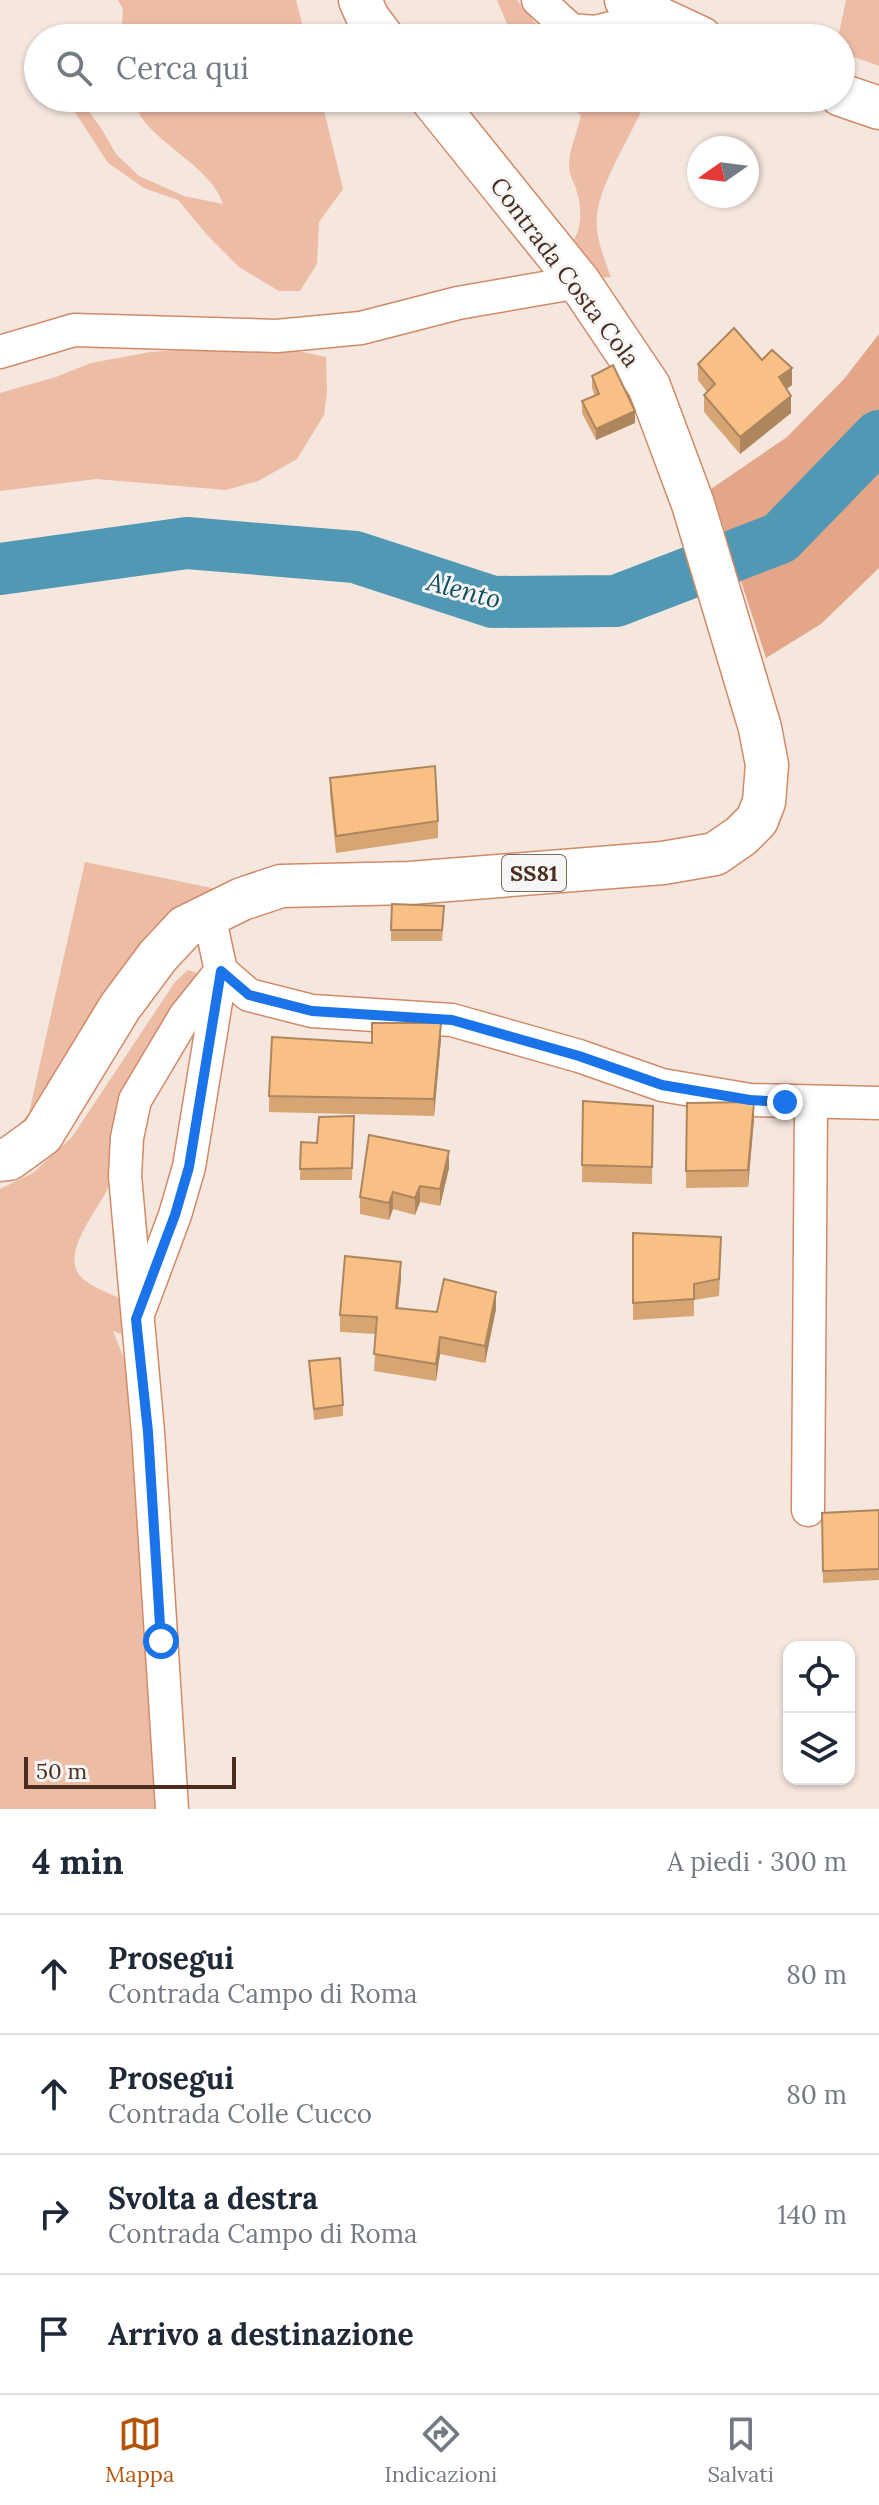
<!DOCTYPE html>
<html lang="it">
<head>
<meta charset="utf-8">
<style>
	:root { --surface:#fff; --page:#f6f6f7; --text:#1f2937; --muted:#747a83; --line:#e0e1e3; --accent:#b45309 }
	body { margin:0; font-family:Lora,serif; background:var(--page); color:var(--text) }
	.controls { position:absolute; right:24px; bottom:24px; display:grid; overflow:hidden; border-radius:16px; box-shadow:0 2px 6px #0004 }
	.controls button { width:72px; height:72px; display:grid; place-items:center; padding:0; border:0; border-bottom:2px solid var(--line); background:var(--surface); color:var(--text); font:40px sans-serif }
	.compass { position:absolute; left:687px; top:136px; width:72px; height:72px; border-radius:50%; background:var(--surface); box-shadow:0 2px 6px #0004; rotate:256deg }
	.scale { position:absolute; left:24px; bottom:20px; width:212px; box-sizing:border-box; padding-left:8px; border:4px solid #4a2d1e; border-top:0; font-size:22px; line-height:28px; white-space:nowrap; color:#4a2d1e; -webkit-text-stroke:6px #f6f6f6; paint-order:stroke }
	.stop { position:absolute; width:24px; height:24px; margin:-18px; border:6px solid #1a73e8; border-radius:50%; background:#fff }
	.stop.end { background:#1a73e8; border-color:#fff; box-shadow:0 2px 8px #0008 }
	.list { margin:0; padding:0; list-style:none }
	h2 { display:flex; justify-content:space-between; align-items:center; height:104px; margin:0; padding:0 32px; font-size:34px }
	h2 small { font-size:26px; font-weight:400; color:var(--muted) }
	.list li { display:grid; grid-template-columns:52px 1fr auto; gap:24px; align-items:center; box-sizing:border-box; height:120px; padding:0 32px; border-top:2px solid var(--line) }
	.list b { display:block; font-size:30px; white-space:nowrap }
	.list p { margin:0; font-size:26px; white-space:nowrap; color:var(--muted) }
	.list em { font-size:26px; font-style:normal; color:var(--muted) }
	.icon { flex:none; width:44px; height:44px; fill:none; stroke:currentColor; stroke-width:2; stroke-linecap:round; stroke-linejoin:round }
	.map { position:relative; flex:none; width:879px; height:1809px; overflow:hidden }
	.search { position:absolute; background:var(--surface); box-shadow:0 2px 6px #0004; left:24px; right:24px; top:24px; height:88px; display:flex; align-items:center; gap:20px; box-sizing:border-box; padding:0 28px; border-radius:44px; color:var(--muted); font-size:30px }
	.sheet { height:584px; background:var(--surface) }
	nav { display:flex; justify-content:space-around; align-items:center; box-sizing:border-box; height:112px; border-top:2px solid var(--line); background:var(--surface); font-size:22px; color:var(--muted) }
	nav a { display:grid; justify-items:center; gap:4px }
	nav .on { color:var(--accent) }
	.map>svg:first-child { display:block }
	.green { fill:#edbca5 }
	.forest { fill:#e3a689 }
	.lines { fill:none; stroke-linecap:round; stroke-linejoin:round }
	.river { stroke:#5098b4; stroke-width:52 }
	.minor-casing { stroke:#d18a68; stroke-width:35 }
	.major-casing { stroke:#d18a68; stroke-width:45 }
	.minor { stroke:#fff; stroke-width:32 }
	.major { stroke:#fff; stroke-width:42 }
	.wall { fill:#d6a573 }
	.shaded-wall { fill:#ae865e }
	.building { fill:#f9c086; stroke:#ae865e; stroke-width:2 }
	.route { stroke:#1a73e8; stroke-width:10 }
	.labels { text-anchor:middle; dominant-baseline:central; stroke-width:6; stroke-linejoin:round; paint-order:stroke }
	.shield { fill:#f6f6f6; stroke:#7e695f; stroke-width:2 }
	.shield-label { font-size:22px; font-weight:bold; fill:#4a2d1e }
	.street-label { font-size:24px; fill:#4a2d1e; stroke:#f6f6f6 }
	.water-label { font-size:26px; font-style:italic; fill:#104d61; stroke:#f6f6f6 }
</style>
</head>
<body>
<div class="map">
<svg width="879" height="1809" viewBox="0 0 879 1809">
	<rect width="100%" height="100%" fill="#f5e6de"/>
	<g class="green">
		<polygon points="118,0 296,0 306,38 121,38 123,9"/>
		<polygon points="497,0 517,0 540,29 555,38 513,38"/>
		<polygon points="846,0 879,0 879,66 841,52 841,38 838,38"/>
		<path d="M70,98H79L101,128L116,154L139,176L184,196L223,204C211,169 167,150 144,121C139,115 136,106 133,98H321L343,189L319,222L317,264L300,291H279L239,267L209,237L178,200L144,188L108,163L73,109Z"/>
		<path d="M556,98H647C633,133 605,174 598,209C593,231 603,256 611,277L594,278L571,244C583,229 582,207 576,189C573,180 569,175 569,165C569,149 578,131 581,115Z"/>
		<polygon points="237,346 284,348 326,357 327,392 324,415 297,459 258,481 226,490 96,479 0,491 0,393 56,377 91,363 150,352"/>
		<polygon points="85,862 217,889 45,1116 5,1142 29,1113"/>
		<path d="M188,970L197,973L198,979L116,1162C113,1172 110,1183 106,1192C95,1213 59,1257 82,1278C92,1287 109,1293 121,1299L127,1336L113,1331L127,1366L160,1809H0V1189L33,1173L72,1137L175,982Z"/>
	</g>
	<polygon class="forest" points="879,334 879,568 821,624 766,658 711,489 787,437 844,379"/>
	<g class="lines">
		<polyline class="river" points="0,569 187,543 355,557 493,602 616,601 780,538 879,436"/>
		<defs>
			<g id="minor">
				<polyline points="538,0 571,30 595,32 656,17 654,3"/>
				<polyline points="0,352 74,330 277,336 361,328 458,303 579,282"/>
				<polyline points="221,971 249,995 312,1011 452,1020 579,1056 662,1085 750,1100 879,1103"/>
				<polyline points="140,1309 175,1215 189,1167 221,971"/>
				<polyline points="808,1510 811,1104"/>
				<polyline points="172,1809 148,1432 125,1176 127,1138 135,1100 185,1016 221,971 209,915"/>
			</g>
			<g id="major">
				<polyline points="360,0 368,18 383,38"/>
				<polyline points="626,0 656,17 701,38"/>
				<polyline points="841,95 879,108"/>
				<polyline points="0,1160 9,1159 42,1135 120,1007 158,956 185,927 242,899 281,886 410,883 663,863 715,854 741,836 757,820 764,802 767,765 760,728 693,504 649,386 579,282 431,98"/>
			</g>
		</defs>
		<use href="#minor" class="minor-casing"/>
		<use href="#major" class="major-casing"/>
		<use href="#minor" class="minor"/>
		<use href="#major" class="major"/>
	</g>
	<g class="wall">
		<polygon points="762,360 792,385 787,389 791,413 740,454 704,412 704,395 707,392 698,380 698,364"/>
		<polygon points="592,376 635,423 596,440 582,413 582,401 595,396 592,388"/>
		<polygon points="330,778 438,821 438,838 336,853 330,795"/>
		<polygon points="444,917 442,941 391,941 391,930"/>
		<polygon points="441,1039 434,1116 269,1112 269,1096 372,1043"/>
		<polygon points="583,1101 653,1106 652,1184 582,1182"/>
		<polygon points="687,1103 754,1119 748,1187 686,1188"/>
		<polygon points="354,1116 352,1180 300,1180 301,1142 317,1143"/>
		<polygon points="449,1168 440,1206 420,1202 415,1215 393,1209 389,1220 360,1214 360,1197"/>
		<polygon points="633,1233 721,1254 719,1296 694,1300 694,1316 633,1320"/>
		<polygon points="401,1279 398,1308 437,1312 496,1309 485,1363 440,1354 436,1381 374,1371 376,1334 340,1332 340,1315"/>
		<polygon points="309,1361 343,1405 343,1416 314,1420"/>
		<polygon points="879,1510 879,1580 823,1583 822,1513"/>
	</g>
	<g class="shaded-wall">
		<polygon points="792,368 792,385 779,394 779,377"/>
		<polygon points="791,396 791,413 740,454 740,437"/>
		<polygon points="635,411 635,423 596,440 596,429"/>
		<polygon points="441,1023 441,1039 434,1116 434,1099"/>
		<polygon points="754,1102 754,1119 748,1187 748,1170"/>
		<polygon points="449,1151 449,1168 440,1206 440,1189"/>
		<polygon points="420,1186 420,1202 415,1215 415,1198"/>
		<polygon points="393,1192 393,1209 389,1220 389,1203"/>
		<polygon points="401,1262 401,1279 396,1325 396,1308"/>
		<polygon points="496,1292 496,1309 485,1363 485,1346"/>
		<polygon points="440,1337 440,1354 436,1381 436,1364"/>
	</g>
	<g class="building">
		<polygon points="734,328 762,360 772,350 792,368 779,377 791,396 740,437 704,395 715,384 698,364"/>
		<polygon points="613,365 635,411 596,429 582,401 599,394 592,376"/>
		<polygon points="435,766 438,821 336,836 330,778"/>
		<polygon points="392,904 444,906 442,930 391,930"/>
		<polygon points="372,1023 441,1023 434,1099 269,1096 272,1037 372,1043"/>
		<polygon points="583,1101 653,1106 652,1167 582,1165"/>
		<polygon points="754,1102 748,1170 686,1171 687,1103"/>
		<polygon points="354,1116 352,1168 300,1169 301,1142 317,1143 319,1117"/>
		<polygon points="369,1135 449,1151 440,1189 420,1186 415,1198 393,1192 389,1203 360,1197"/>
		<polygon points="633,1233 721,1237 719,1279 694,1284 694,1299 633,1303"/>
		<polygon points="345,1256 401,1262 396,1308 437,1312 444,1279 496,1292 485,1346 440,1337 436,1364 374,1354 377,1317 340,1315"/>
		<polygon points="340,1358 343,1405 314,1409 309,1361"/>
		<polygon points="879,1510 879,1569 823,1571 822,1513"/>
	</g>
	<g class="lines">
		<polyline class="route" points="161,1641 148,1432 136,1319 175,1215 189,1167 221,971 249,995 312,1011 452,1020 579,1056 662,1085 750,1100 785,1102"/>
	</g>
	<g class="labels">
		<rect class="shield" x="502" y="855" width="64" height="36" rx="6"/>
		<g class="shield-label">
			<text x="534" y="873">SS81</text>
		</g>
		<g class="street-label">
			<text transform="translate(565 272) rotate(53)">Contrada Costa Cola</text>
		</g>
		<g class="water-label">
			<text transform="translate(464 590) rotate(15)">Alento</text>
		</g>
	</g>
</svg>
<div class="controls">
<button><svg class="icon" aria-label="locate" viewBox="0 0 24 24"><circle cx="12" cy="12" r="6"/><path d="M12 2v4M12 18v4M2 12h4M18 12h4"/></svg></button>
<button><svg class="icon" aria-label="layers" viewBox="0 0 24 24"><path d="M12 4l9 5-9 5-9-5zM3 14l9 5 9-5"/></svg></button>
</div>
<svg class="compass" viewBox="-18 -18 36 36"><path d="M0-13l5 13h-10z" fill="#e53935"/><path d="M0 13l5-13h-10z" fill="#747a83"/></svg>
<div class="scale">50 m</div>
<div class="stop" style="left:161px;top:1641px"></div>
<div class="stop end" style="left:785px;top:1102px"></div>
<div class="search"><svg class="icon" aria-label="search" viewBox="0 0 24 24"><circle cx="10" cy="10" r="6"/><path d="M15 15l6 6"/></svg>Cerca qui</div>
</div>
<section class="sheet">
<h2>4 min<small>A piedi · 300 m</small></h2>
<ul class="list">
<li><svg class="icon" aria-label="ahead" viewBox="0 0 24 24"><path d="M12 20V5M6 11l6-6 6 6"/></svg><div><b>Prosegui</b><p>Contrada Campo di Roma</p></div><em>80 m</em></li>
<li><svg class="icon" aria-label="ahead" viewBox="0 0 24 24"><path d="M12 20V5M6 11l6-6 6 6"/></svg><div><b>Prosegui</b><p>Contrada Colle Cucco</p></div><em>80 m</em></li>
<li><svg class="icon" aria-label="right" viewBox="0 0 24 24"><path d="M7 20v-9h11M14 6l5 5-5 5"/></svg><div><b>Svolta a destra</b><p>Contrada Campo di Roma</p></div><em>140 m</em></li>
<li><svg class="icon" aria-label="arrive" viewBox="0 0 24 24"><path d="M6 21V4h12l-3 4 3 4H6"/></svg><div><b>Arrivo a destinazione</b></div></li>
</ul>
</section>
<nav>
<a class="on"><svg class="icon" aria-label="map" viewBox="0 0 24 24"><path d="M3 6l6-2 6 2 6-2v14l-6 2-6-2-6 2zM9 4v14M15 6v14"/></svg>Mappa</a>
<a><svg class="icon" aria-label="directions" viewBox="0 0 24 24"><path d="M12 3l9 9-9 9-9-9zM9 14v-3h6M13 9l2 2-2 2"/></svg>Indicazioni</a>
<a><svg class="icon" aria-label="saved" viewBox="0 0 24 24"><path d="M7 4h10v16l-5-4-5 4z"/></svg>Salvati</a>
</nav>
</body>
</html>
